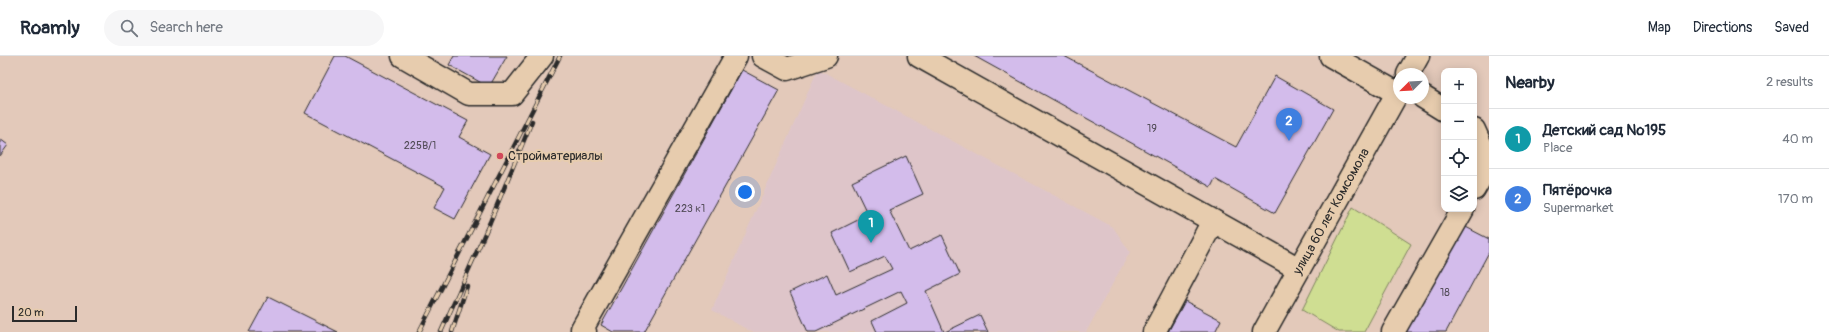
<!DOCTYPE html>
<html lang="en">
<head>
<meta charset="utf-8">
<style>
	:root { --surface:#fff; --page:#f6f6f7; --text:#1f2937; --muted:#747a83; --line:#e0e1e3; --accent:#1a73e8 }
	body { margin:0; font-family:Pangolin,sans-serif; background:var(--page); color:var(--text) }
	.controls { position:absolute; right:12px; top:12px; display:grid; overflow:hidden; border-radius:8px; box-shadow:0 2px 10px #0003 }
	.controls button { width:36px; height:36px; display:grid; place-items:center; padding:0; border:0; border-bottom:1px solid var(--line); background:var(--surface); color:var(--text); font:20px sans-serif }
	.compass { position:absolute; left:1393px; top:12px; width:36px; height:36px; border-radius:50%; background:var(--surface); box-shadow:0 2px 10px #0003; rotate:246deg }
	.scale { position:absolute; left:12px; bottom:10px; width:65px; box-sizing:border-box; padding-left:4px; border:2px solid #2b2b2b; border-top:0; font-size:11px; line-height:14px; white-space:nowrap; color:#2b2b2b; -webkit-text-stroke:3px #e7ccae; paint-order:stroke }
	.you { position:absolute; left:745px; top:136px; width:14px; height:14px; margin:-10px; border:3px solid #fff; border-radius:50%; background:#1a73e8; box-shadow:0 0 0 6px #1a73e833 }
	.badge { display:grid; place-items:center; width:26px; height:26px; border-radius:50%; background:var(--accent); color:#fff; font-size:13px; font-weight:700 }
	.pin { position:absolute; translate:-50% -33px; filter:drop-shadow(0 1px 2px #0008) }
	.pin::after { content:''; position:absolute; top:21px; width:14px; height:12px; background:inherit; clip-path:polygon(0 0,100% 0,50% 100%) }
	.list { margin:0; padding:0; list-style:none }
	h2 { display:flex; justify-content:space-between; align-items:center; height:52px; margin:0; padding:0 16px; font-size:17px }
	h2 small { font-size:13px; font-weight:400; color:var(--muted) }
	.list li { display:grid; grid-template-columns:26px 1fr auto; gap:12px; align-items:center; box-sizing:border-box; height:60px; padding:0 16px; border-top:1px solid var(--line) }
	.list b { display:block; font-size:15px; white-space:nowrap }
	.list p { margin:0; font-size:13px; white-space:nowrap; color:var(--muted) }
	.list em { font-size:13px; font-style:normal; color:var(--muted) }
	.icon { flex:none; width:22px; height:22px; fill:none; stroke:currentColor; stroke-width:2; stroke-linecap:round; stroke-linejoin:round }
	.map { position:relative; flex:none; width:1489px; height:276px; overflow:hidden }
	header { display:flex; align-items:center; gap:24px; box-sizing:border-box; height:56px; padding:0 20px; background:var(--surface); border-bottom:1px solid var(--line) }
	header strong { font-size:19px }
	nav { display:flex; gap:22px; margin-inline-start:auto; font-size:14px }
	.search { width:280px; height:36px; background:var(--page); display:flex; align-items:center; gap:10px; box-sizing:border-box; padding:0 14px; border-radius:22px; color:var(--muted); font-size:15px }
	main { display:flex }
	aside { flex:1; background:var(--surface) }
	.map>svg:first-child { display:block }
	.built { fill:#dec5c9 }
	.green { fill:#cfde92; stroke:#7d845e }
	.building { fill:#d3bceb; stroke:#2b2b2b }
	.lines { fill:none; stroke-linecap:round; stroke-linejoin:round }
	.minor-casing { stroke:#2b2b2b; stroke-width:25 }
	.minor { stroke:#e7ccae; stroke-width:22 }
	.rail-casing { stroke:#2b2b2b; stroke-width:4.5 }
	.rail { stroke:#e7ccae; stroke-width:3; stroke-dasharray:9; stroke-linecap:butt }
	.poi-dot { fill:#d1495b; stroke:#e7ccae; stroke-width:1.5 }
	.labels { text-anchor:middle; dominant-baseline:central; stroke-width:4; stroke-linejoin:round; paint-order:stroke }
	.number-label { font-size:11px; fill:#554f5b }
	.poi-label { font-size:13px; fill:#2b2b2b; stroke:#e7ccae; text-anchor:start }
	.street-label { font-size:13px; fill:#2b2b2b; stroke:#e7ccae }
</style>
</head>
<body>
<header>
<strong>Roamly</strong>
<div class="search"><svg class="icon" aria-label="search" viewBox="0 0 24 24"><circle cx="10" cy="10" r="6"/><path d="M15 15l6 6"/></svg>Search here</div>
<nav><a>Map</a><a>Directions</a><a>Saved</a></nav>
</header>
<main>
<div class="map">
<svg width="1489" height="276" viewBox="0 0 1489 276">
	<rect width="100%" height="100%" fill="#e3c9ba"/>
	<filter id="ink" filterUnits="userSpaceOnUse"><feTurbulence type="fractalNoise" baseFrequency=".025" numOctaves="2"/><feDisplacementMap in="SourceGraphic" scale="8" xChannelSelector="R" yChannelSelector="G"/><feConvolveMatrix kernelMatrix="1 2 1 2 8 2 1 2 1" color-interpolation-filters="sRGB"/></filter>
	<g filter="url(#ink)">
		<polygon class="built" points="818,13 1113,171 1130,196 1086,276 752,276 712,254"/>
		<polygon class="green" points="1353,151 1411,188 1364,276 1339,276 1302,254"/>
		<g class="building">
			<polygon points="335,0 345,0 468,65 459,81 490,98 455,163 434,152 445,131 305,57"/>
			<polygon points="454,0 507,0 489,31 449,9"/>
			<polygon points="974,0 1064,0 1236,91 1275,20 1333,53 1275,157 1215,123 1211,131"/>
			<polygon points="742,14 779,34 644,276 613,276 601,269"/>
			<polygon points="0,83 8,89 0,100"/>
			<polygon points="906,100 923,138 889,154 909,195 942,179 960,218 926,235 944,276 877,276 872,265 907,247 901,235 816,276 808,276 790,236 827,218 836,239 892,213 885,200 850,216 832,177 868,159 852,126"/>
			<polygon points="1460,168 1489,183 1489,196 1446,276 1401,276"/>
			<polygon points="268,241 338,276 249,276"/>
			<polygon points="1185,245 1221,264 1215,276 1168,276"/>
			<polygon points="980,259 988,276 945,276"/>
		</g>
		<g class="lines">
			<defs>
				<g id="minor">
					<polyline points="403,0 469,38 512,38 542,0"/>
					<polyline points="763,0 787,13 826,0"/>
					<polyline points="919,0 1299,213"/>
					<polyline points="1331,0 1397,37"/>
					<polyline points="1408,18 1418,0"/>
					<polyline points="1423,41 1444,54"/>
					<polyline points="1474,74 1489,107"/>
					<polyline points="1474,133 1489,107"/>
					<polyline points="585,276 582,273 736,0"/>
					<polyline points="1154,276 1213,165"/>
					<path id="s1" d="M1264,276L1399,34"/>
					<polyline points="1393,276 1463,153"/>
				</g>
			</defs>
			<use href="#minor" class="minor-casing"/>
			<use href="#minor" class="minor"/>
			<defs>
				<g id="rail">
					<polyline points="419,276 560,0"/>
					<polyline points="441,276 490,166 532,65"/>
					<polyline points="452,276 467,230"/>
				</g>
			</defs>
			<use href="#rail" class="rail-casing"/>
			<use href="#rail" class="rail"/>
		</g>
	</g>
	<circle class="poi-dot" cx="500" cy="100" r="4"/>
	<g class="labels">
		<g class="number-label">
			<text x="1152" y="72">19</text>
			<text x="420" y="89">225В/1</text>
			<text x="690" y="152">223 к1</text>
			<text x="1445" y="236">18</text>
		</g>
		<g class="poi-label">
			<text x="508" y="100">Стройматериалы</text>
		</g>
		<g class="street-label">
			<text stroke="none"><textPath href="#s1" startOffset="138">улица 60 лет Комсомола</textPath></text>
		</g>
	</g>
</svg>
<div class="controls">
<button>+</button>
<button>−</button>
<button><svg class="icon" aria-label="locate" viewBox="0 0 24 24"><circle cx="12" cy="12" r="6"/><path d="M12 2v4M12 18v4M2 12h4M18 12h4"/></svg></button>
<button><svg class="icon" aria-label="layers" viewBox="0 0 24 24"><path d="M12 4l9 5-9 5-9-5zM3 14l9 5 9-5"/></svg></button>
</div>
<svg class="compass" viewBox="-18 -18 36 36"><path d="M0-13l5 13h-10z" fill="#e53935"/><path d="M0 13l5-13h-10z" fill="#747a83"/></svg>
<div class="scale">20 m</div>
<div class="you"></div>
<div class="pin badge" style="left:871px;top:187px;background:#0f9aa8">1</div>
<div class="pin badge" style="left:1289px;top:85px;background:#3f7fe0">2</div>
</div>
<aside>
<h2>Nearby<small>2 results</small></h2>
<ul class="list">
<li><span class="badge" style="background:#0f9aa8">1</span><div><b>Детский сад №195</b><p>Place</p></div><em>40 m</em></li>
<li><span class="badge" style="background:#3f7fe0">2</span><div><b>Пятёрочка</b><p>Supermarket</p></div><em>170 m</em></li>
</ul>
</aside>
</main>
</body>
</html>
